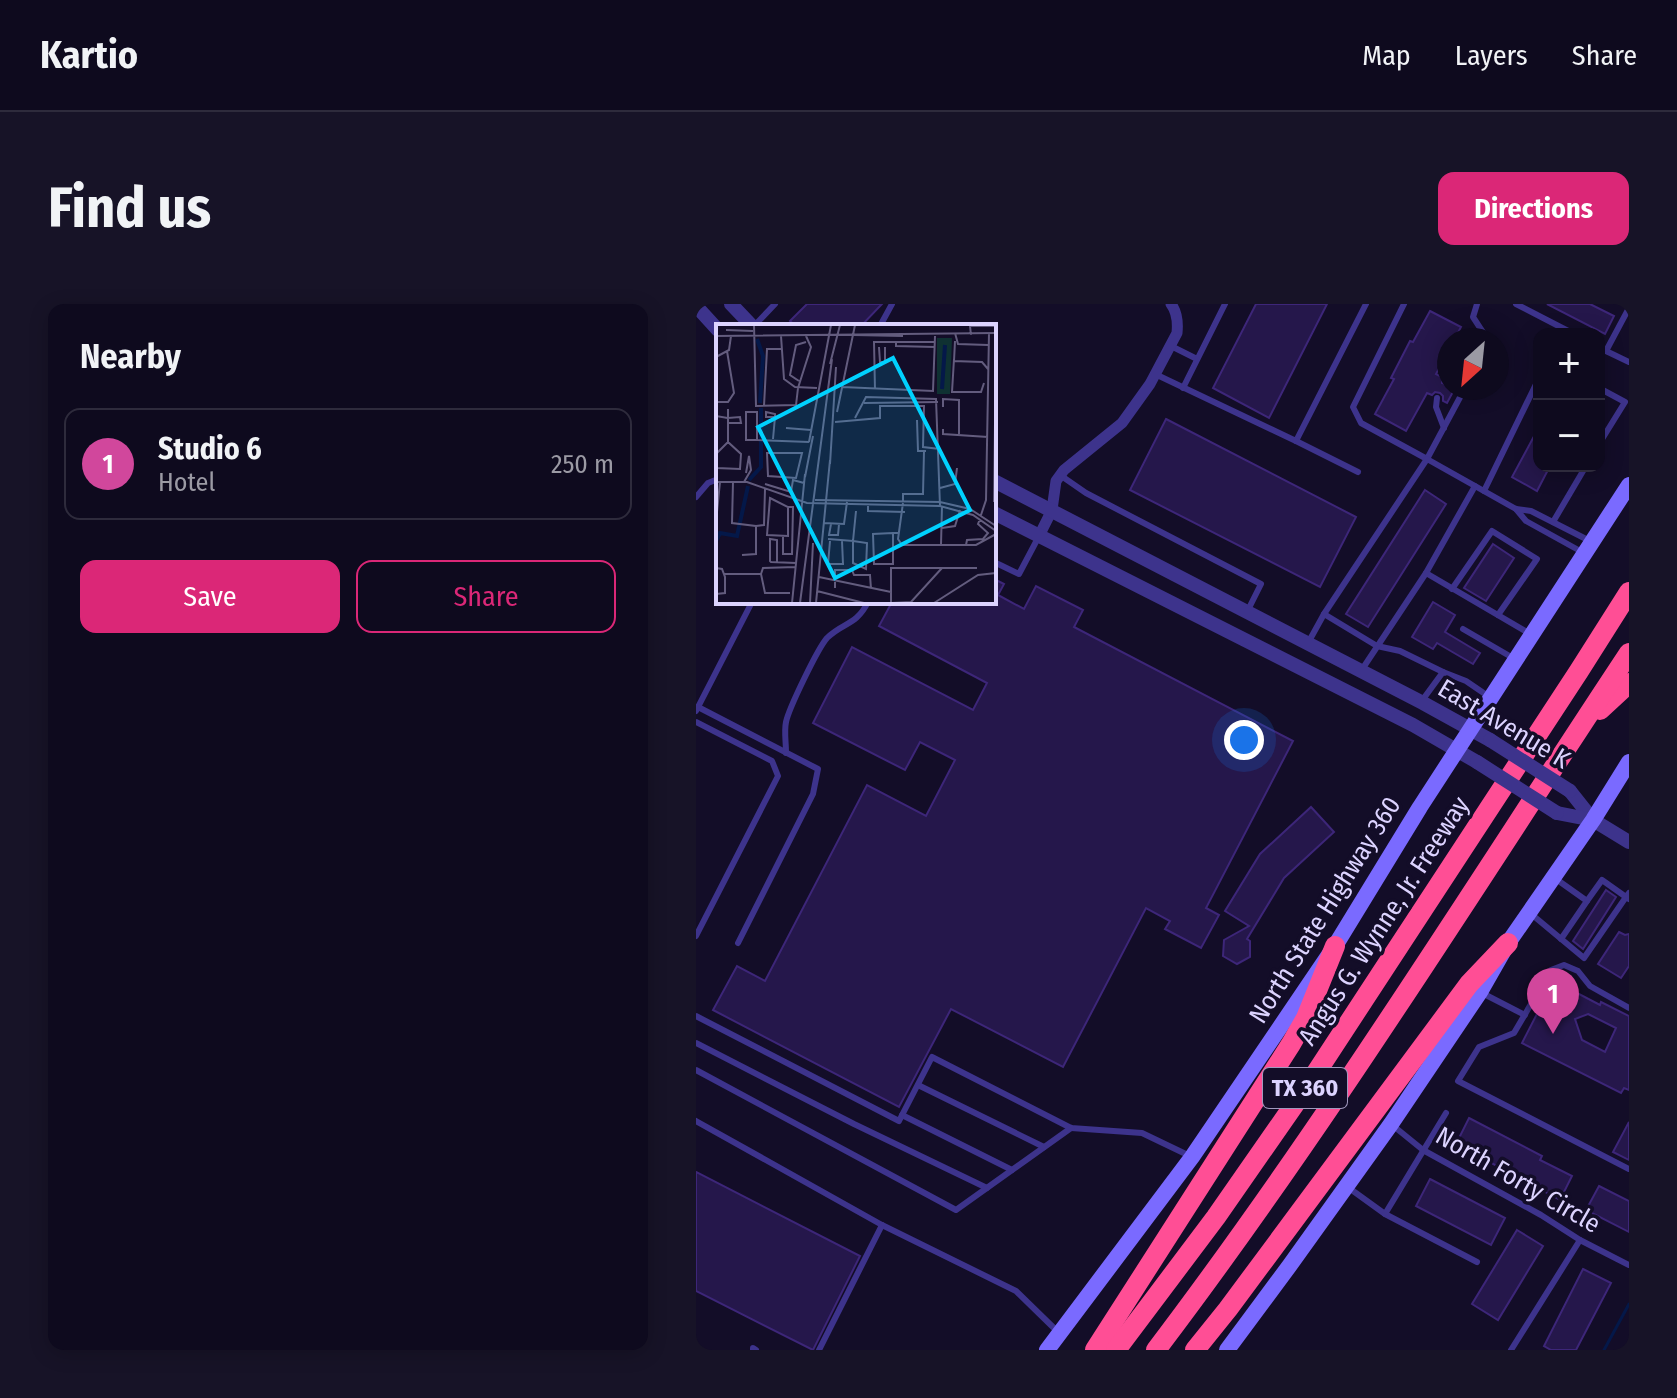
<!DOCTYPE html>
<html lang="en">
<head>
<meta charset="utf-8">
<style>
	:root { --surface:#0e0a1e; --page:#171327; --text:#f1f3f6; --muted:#9b9aa4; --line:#2e2b3c; --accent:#db2777 }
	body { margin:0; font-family:"Fira Sans Condensed",sans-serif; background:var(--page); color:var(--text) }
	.controls { position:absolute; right:24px; top:24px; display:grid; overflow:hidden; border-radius:16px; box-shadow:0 4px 20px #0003 }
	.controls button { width:72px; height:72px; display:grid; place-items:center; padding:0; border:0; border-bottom:2px solid var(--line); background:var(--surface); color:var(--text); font:40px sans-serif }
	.compass { position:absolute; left:741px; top:24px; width:72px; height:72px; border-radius:50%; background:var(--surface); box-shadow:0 4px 20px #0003; rotate:207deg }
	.you { position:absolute; left:548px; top:436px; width:28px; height:28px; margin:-20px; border:6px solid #fff; border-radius:50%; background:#1a73e8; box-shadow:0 0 0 12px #1a73e833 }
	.badge { display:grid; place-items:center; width:52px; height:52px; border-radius:50%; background:var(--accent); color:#fff; font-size:26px; font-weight:700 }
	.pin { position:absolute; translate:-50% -66px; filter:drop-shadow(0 2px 4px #0008) }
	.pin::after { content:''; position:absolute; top:42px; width:28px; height:24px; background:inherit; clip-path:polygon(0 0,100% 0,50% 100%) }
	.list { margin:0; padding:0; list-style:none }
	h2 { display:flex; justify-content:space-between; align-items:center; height:104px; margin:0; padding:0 32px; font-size:34px }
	h2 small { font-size:26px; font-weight:400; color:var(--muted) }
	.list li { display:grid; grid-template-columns:52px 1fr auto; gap:24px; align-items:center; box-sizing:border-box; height:112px; margin:0 16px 16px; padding:0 16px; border:2px solid var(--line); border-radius:16px }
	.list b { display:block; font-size:30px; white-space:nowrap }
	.list p { margin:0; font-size:26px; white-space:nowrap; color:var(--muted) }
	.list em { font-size:26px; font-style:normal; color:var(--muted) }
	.actions { display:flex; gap:16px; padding:24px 32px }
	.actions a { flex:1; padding:18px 0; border:2px solid var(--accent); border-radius:16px; text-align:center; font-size:28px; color:var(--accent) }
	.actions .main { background:var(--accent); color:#fff }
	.map { position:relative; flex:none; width:933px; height:1046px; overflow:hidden; border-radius:16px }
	header { display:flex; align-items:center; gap:48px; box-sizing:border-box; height:112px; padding:0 40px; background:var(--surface); border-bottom:2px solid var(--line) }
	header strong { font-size:38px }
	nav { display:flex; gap:44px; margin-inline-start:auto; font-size:28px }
	.intro { display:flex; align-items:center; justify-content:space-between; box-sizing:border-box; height:192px; padding:0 48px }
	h1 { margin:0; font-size:56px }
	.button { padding:20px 36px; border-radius:16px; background:var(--accent); color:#fff; font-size:28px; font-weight:700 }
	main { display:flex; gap:48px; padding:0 48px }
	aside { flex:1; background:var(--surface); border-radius:16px; box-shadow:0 4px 20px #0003 }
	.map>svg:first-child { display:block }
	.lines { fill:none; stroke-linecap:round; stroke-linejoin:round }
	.stream { stroke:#041849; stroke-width:3 }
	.building { fill:#25174b; stroke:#3d2679; stroke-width:2; fill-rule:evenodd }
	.service { stroke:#3d338c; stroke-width:6 }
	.minor { stroke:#3d338c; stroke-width:11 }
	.tertiary { stroke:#3d338c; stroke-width:14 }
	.secondary { stroke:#7a6aff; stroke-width:16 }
	.motorway { stroke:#ff4e95; stroke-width:20 }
	.tertiary-bridge { stroke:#3d338c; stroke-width:14 }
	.labels { text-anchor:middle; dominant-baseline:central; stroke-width:7; stroke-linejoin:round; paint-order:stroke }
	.shield { fill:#130d28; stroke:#a098be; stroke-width:2 }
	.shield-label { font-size:24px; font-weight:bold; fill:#dcd3ff }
	.street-label { font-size:26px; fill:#dcd3ff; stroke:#130d28 }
	.inset-river { fill:none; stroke:#041849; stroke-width:4 }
	.inset-road { fill:none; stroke:#635c7e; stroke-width:2 }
	.view { fill:#00d1fe; fill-opacity:0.15; stroke:#00d1fe; stroke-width:4 }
	.inset-edge { fill:none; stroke:#dcd3ff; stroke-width:4 }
</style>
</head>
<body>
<header>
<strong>Kartio</strong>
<nav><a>Map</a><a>Layers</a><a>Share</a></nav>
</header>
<div class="intro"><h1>Find us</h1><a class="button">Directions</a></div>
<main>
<aside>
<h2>Nearby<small></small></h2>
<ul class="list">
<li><span class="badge" style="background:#d1479c">1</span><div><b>Studio 6</b><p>Hotel</p></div><em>250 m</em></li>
</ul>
<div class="actions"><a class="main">Save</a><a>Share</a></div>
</aside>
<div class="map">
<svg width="933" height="1046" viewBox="0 0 933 1046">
	<rect width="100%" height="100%" fill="#130d28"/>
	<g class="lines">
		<polyline class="stream" points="908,1046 933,1000"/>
	</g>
	<g class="building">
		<polygon points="111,0 186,0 165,22 100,22 94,17"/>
		<polygon points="560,0 631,0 573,114 517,84"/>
		<polygon points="851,0 894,0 918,12 909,30"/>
		<polygon points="734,7 765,23 758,36 753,36 753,46 740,70 746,73 746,79 753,81 753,84 759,84 751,99 747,97 747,92 744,89 739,88 736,91 731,89 710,127 679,110 698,75 695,74 714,37 717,38"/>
		<polygon points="470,115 660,213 624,283 434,186"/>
		<polygon points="843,123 843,162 854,162 841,187 816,173"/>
		<polygon points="729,186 750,200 672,323 650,310"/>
		<polygon points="797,240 818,254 790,297 768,284"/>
		<polygon points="298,275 308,280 302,291 328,305 340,282 387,306 378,323 597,437 510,604 523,611 505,644 469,625 474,617 450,604 367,763 255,705 203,803 17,706 41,662 69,677 171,481 230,512 259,456 224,438 209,466 117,419 156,343 277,406 291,379 183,322 196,298 298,298"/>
		<polygon points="737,298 759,311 749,328 784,349 777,360 741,339 737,345 716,333"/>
		<polygon points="615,503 638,528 588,574 551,635 554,637 554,653 541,660 527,652 528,636 553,622 529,607 564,550"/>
		<polygon points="910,586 920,593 887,645 877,637"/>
		<polygon points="923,628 929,631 933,630 933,662 925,674 902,660"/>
		<path d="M877,677L881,689L904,701L905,698L933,712V786L928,784L925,789L826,739L844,704L848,706L867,699L861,682ZM892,710L920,724L909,748L886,736L879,715Z"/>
		<polygon points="773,814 846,852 844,856 876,872 864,896 760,840"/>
		<polygon points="933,818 933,856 917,848"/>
		<polygon points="0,868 164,952 117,1046 0,987"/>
		<polygon points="734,875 809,914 795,941 720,902"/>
		<polygon points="903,882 933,897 933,928 890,906"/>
		<polygon points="821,926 847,942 802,1016 776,1000"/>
		<polygon points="887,965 915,979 880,1046 855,1046 848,1042"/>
	</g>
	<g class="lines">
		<g class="service">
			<polyline points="708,0 657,103 665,119 731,155 769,84"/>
			<polyline points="781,0 777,13 790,33 789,36"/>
			<polyline points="820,0 878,30"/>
			<polyline points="58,22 79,0"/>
			<polyline points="184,22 196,0"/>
			<polyline points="475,42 501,55"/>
			<polyline points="903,43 910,47 933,4"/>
			<polyline points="910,47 933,58"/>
			<polyline points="459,70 600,137 670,0"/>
			<polyline points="751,75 753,75"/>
			<polyline points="487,84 529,0"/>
			<polyline points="903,84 929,98 903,140"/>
			<polyline points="741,94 740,103 748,124"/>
			<polyline points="600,137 662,168"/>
			<polyline points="364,171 390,189 565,280 551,308"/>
			<polyline points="788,187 843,74"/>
			<polyline points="0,193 12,179 22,175"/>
			<polyline points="820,205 830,217 886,248"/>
			<polyline points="857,218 890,162"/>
			<polyline points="298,258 323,270 342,234"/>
			<polyline points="730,269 779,182"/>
			<polyline points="756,285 796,227 841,255 802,311"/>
			<polyline points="628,310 731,155 820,205 835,207 894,237"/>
			<polyline points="767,325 817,354"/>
			<polyline points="612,339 628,310 681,342 704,347 747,368"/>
			<polyline points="665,367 730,269 836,331"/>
			<polyline points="725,398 747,368 770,377 792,392"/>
			<polyline points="2,403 122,465 117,490 42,639"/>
			<polyline points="0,407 56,298"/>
			<polyline points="0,418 76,457 82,472 0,632"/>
			<path d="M90,449C90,438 88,427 90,418C93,404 122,344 131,334C147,318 160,322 172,298"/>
			<polyline points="860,575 891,597 865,635"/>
			<polyline points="891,597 906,576 930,593 933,589"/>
			<polyline points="834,609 888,654 930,593 933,595"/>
			<polyline points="786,689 829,711"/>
			<polyline points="933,704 894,682 882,667 868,661 855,666 818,729 783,743 762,777 933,865"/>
			<polyline points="0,712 203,817 236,753 375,824 446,829 496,853"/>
			<polyline points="0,739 158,820 291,884"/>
			<polyline points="0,766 260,906 375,824"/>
			<polyline points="222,781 348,843"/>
			<polyline points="206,811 316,866"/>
			<polyline points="0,817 186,921 320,987 361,1027"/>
			<polyline points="695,820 727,846 845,911 884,936 933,961"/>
			<polyline points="653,884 689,910 781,958"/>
			<polyline points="689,910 750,809"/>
			<polyline points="57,1046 57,1044 60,1046"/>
			<polyline points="123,1046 186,921"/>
			<polyline points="815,1046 884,936"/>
		</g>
		<path class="minor" d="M343,232L356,206L360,177L368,166L426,119L454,80L481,29C482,19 481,8 475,0"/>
		<g class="tertiary">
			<polyline points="35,0 56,22"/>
			<polyline points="0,2 22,26"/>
			<polyline points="298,177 727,399 794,436"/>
			<polyline points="298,209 717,421 781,458"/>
			<polyline points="874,487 897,516"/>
			<polyline points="861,509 897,516 933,538"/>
		</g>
		<g class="secondary">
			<polyline points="351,1046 496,853 639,642 724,503 933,181"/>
			<polyline points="531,1046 594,961 695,820 784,688 812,639 897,516 933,458"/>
		</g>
		<g class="motorway">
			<polyline points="904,406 933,379"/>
			<polyline points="399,1046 595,740 610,714 639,642"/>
			<polyline points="420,1046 520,913 614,778 883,367 933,288"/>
			<path d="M460,1046C630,822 778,583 933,349"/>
			<polyline points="499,1046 532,1005 773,680 812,639"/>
		</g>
		<g class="tertiary-bridge">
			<polyline points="794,436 874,487"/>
			<polyline points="781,458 861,509"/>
		</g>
	</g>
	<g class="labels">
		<rect class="shield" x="567" y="764" width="84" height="40" rx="6"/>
		<g class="shield-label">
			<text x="609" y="784">TX 360</text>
		</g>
		<g class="street-label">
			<text transform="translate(808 420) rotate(31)">East Avenue K</text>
			<text transform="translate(629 606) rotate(-58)">North State Highway 360</text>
			<text transform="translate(688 617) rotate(-57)">Angus G. Wynne, Jr. Freeway</text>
			<text transform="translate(822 876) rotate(30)">North Forty Circle</text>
		</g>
	</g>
	<g transform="translate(20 20)">
		<rect width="280" height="280" fill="#130d28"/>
		<path d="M221,14H236L234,70H221Z" fill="#0f3132"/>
		<path class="inset-river" d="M41,15L47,32L44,79M226,65L229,21M33,156L45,143V84M0,217L4,209L21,212L32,162"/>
		<path class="inset-road" d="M38,1L40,82L80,81L82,64M196,1H230M10,6L37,7M239,9L242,20L272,21M138,11L187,12M255,11L254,2H280M0,12L280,9M65,12L68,55L79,63L101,64M239,17L238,37L266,38L272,45M180,18V22L219,23M163,23L164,38H169V23M0,33L13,26L15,12M238,35L236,68H265L268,59M114,40L124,1M83,57L74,51L80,21L90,18M126,63L217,67L219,12M82,64L95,23L90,12M159,66L158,18H219M0,78H12L18,69L11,27M148,79L222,78M48,82L51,25H65M227,83V75L243,76V110M12,85V94L24,93L25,99H12M30,88H41V116H30ZM121,88L139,1M0,92L12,94V118L25,130L24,145L1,144V129L12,118M139,94L150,73L220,75L224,182M201,96L202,127H210M119,98L164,94V82H208L207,123L224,125M70,104L95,106M227,105V110L272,113M57,115L59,93V90L50,88V93H59M41,116L93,118M93,118L115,1M51,129H86L80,154L52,152ZM114,140L120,43M89,153L97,112M0,158H31L91,179L224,182L257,191L280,207M17,158L16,199L40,202M28,158L35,146L33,132L30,149M49,160L75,168L77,156L88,159M224,164L239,160L241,144M54,174L72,183V212L51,211ZM99,176L224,178L254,185L280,202M187,177V170H207L208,127M278,178L280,18M187,179L182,215L186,221H260L280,210M152,182V187L189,188M265,191L270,176L273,9M0,198L4,158M108,199L128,200L131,178M115,200L113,211H122L123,200M40,202L48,201L49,165M226,204L239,202L244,186M177,209V240H158L157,210L177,209H182M67,212V230H76L77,183H72M112,215L137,217L140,187M114,217L112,240H127L126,217M137,217L151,219L150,245L137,239ZM225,221L226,182M250,221L251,216L267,215L272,209L262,200L264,195M26,231L40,230V202M61,238V216L54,215V237L55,238L80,239M0,244L6,245L9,253V269L0,270M8,250H45M45,250L49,269H74M45,250L47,244L80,243M103,253L175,268V244H261M119,264V246H136L138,251H154L155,265M101,267L148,279M175,268V279L195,278L226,244M76,279L89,150M84,279L116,35M94,279L97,219M100,279L114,136M218,279L262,251L280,249"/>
		<path class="view" d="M177,34L254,186L119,254L42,103Z"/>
		<rect width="280" height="280" class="inset-edge"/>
	</g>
</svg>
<div class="controls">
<button>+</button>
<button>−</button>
</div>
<svg class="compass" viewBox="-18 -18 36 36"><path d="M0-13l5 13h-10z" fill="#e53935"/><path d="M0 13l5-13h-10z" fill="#9b9aa4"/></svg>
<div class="you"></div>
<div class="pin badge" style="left:857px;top:730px;background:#d1479c">1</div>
</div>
</main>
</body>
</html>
